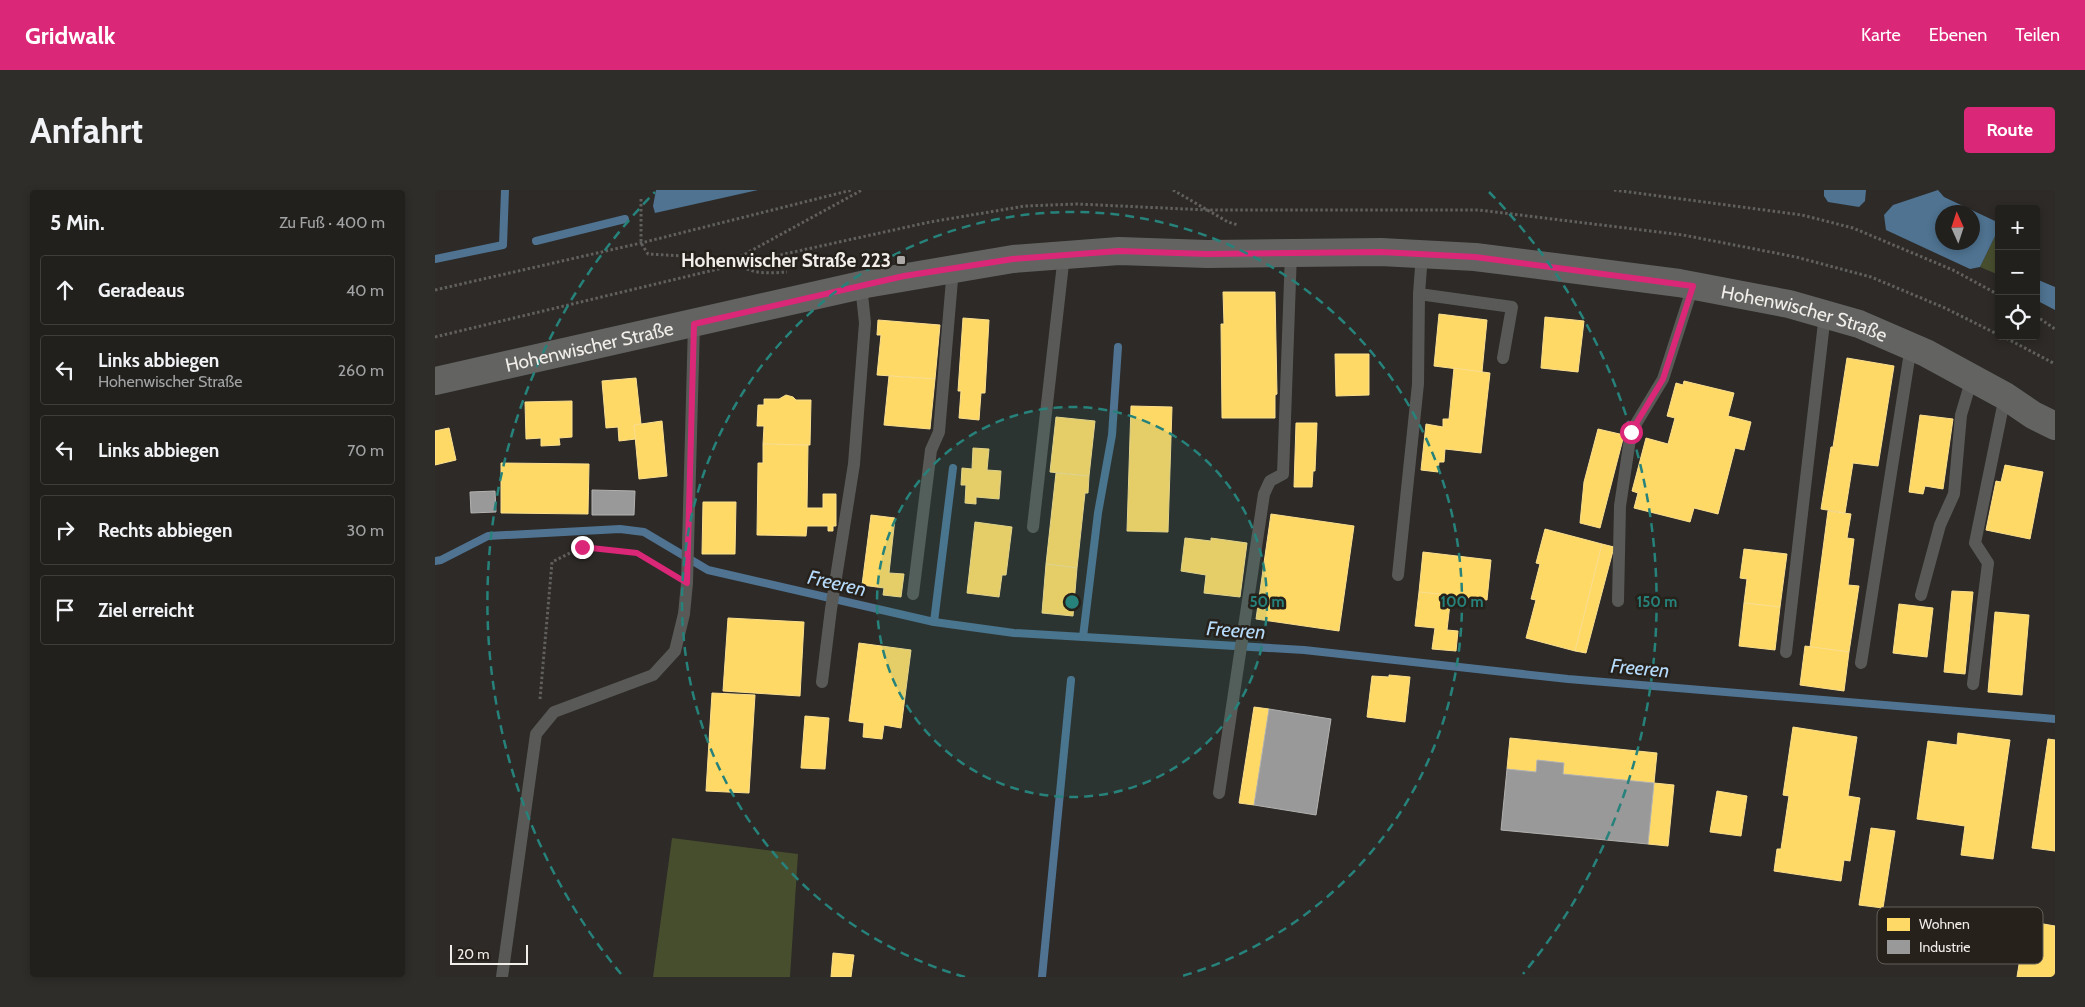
<!DOCTYPE html>
<html lang="de">
<head>
<meta charset="utf-8">
<style>
	:root { --surface:#22201d; --page:#2e2d2a; --text:#f1f3f6; --muted:#a2a3a4; --line:#3f3e3b; --accent:#db2777 }
	body { margin:0; font-family:Cabin,sans-serif; background:var(--page); color:var(--text) }
	.controls { position:absolute; right:15px; top:15px; display:grid; overflow:hidden; border-radius:5px; box-shadow:0 2px 8px #0003 }
	.controls button { width:45px; height:45px; display:grid; place-items:center; padding:0; border:0; border-bottom:1px solid var(--line); background:var(--surface); color:var(--text); font:25px sans-serif }
	.compass { position:absolute; left:1500px; top:15px; width:45px; height:45px; border-radius:50%; background:var(--surface); box-shadow:0 2px 8px #0003; rotate:357deg }
	.scale { position:absolute; left:15px; bottom:12px; width:78px; box-sizing:border-box; padding-left:5px; border:2px solid #f1eeea; border-top:0; font-size:14px; line-height:18px; white-space:nowrap; color:#f1eeea; -webkit-text-stroke:4px #26211b; paint-order:stroke }
	.stop { position:absolute; width:15px; height:15px; margin:-11px; border:4px solid #db2777; border-radius:50%; background:#fff }
	.stop.end { background:#db2777; border-color:#fff; box-shadow:0 1px 5px #0008 }
	.list { margin:0; padding:0; list-style:none }
	h2 { display:flex; justify-content:space-between; align-items:center; height:65px; margin:0; padding:0 20px; font-size:21px }
	h2 small { font-size:16px; font-weight:400; color:var(--muted) }
	.list li { display:grid; grid-template-columns:32px 1fr auto; gap:15px; align-items:center; box-sizing:border-box; height:70px; margin:0 10px 10px; padding:0 10px; border:1px solid var(--line); border-radius:5px }
	.list b { display:block; font-size:19px; white-space:nowrap }
	.list p { margin:0; font-size:16px; white-space:nowrap; color:var(--muted) }
	.list em { font-size:16px; font-style:normal; color:var(--muted) }
	.icon { flex:none; width:28px; height:28px; fill:none; stroke:currentColor; stroke-width:2; stroke-linecap:round; stroke-linejoin:round }
	.map { position:relative; flex:none; width:1620px; height:787px; overflow:hidden; border-radius:5px }
	header { display:flex; align-items:center; gap:30px; box-sizing:border-box; height:70px; padding:0 25px; background:var(--accent); color:#fff }
	header strong { font-size:24px }
	nav { display:flex; gap:28px; margin-inline-start:auto; font-size:18px }
	.intro { display:flex; align-items:center; justify-content:space-between; box-sizing:border-box; height:120px; padding:0 30px }
	h1 { margin:0; font-size:35px }
	.button { padding:12px 22px; border-radius:5px; background:var(--accent); color:#fff; font-size:18px; font-weight:700 }
	main { display:flex; gap:30px; padding:0 30px }
	aside { flex:1; background:var(--surface); border-radius:5px; box-shadow:0 2px 8px #0003 }
	.map>svg:first-child { display:block }
	.green { fill:#474e2e }
	.water { fill:#4f7391; fill-rule:evenodd }
	.homes { fill:#ffd966; stroke:#fbdf8e }
	.industry { fill:#999; stroke:#b3b2b1 }
	.lines { fill:none; stroke-linecap:round; stroke-linejoin:round }
	.stream { stroke:#4f7391; stroke-width:8 }
	.path { stroke:#61605e; stroke-width:3; stroke-dasharray:2.5 2.5; stroke-linecap:butt }
	.lane { stroke:#595a57; stroke-width:12 }
	.secondary { stroke:#636462; stroke-width:28 }
	.route { stroke:#db2777; stroke-width:6 }
	.ring { fill:none; stroke:#26827a; stroke-width:2.5; stroke-dasharray:9 6 }
	.poi-dot { fill:#aca9a6; stroke:#26211b; stroke-width:2 }
	.labels { text-anchor:middle; dominant-baseline:central; stroke-width:5; stroke-linejoin:round; paint-order:stroke }
	.poi-label { font-size:19px; font-weight:bold; fill:#f1eeea; stroke:#26211b; text-anchor:end }
	.street-label { font-size:19px; fill:#f1eeea; stroke:#26211b }
	.water-label { font-size:20px; font-style:italic; fill:#b6dbfb; stroke:#26211b }
	.key { fill:#26211b; stroke:#635e59; stroke-width:1 }
	.key-label { font-size:14px; fill:#f1eeea }
	.centre { fill:#26827a; stroke:#26211b; stroke-width:2.5 }
	.ring-label { font-size:15px; text-anchor:middle; font-weight:bold; fill:#26827a; stroke:#26211b; stroke-width:5; stroke-linejoin:round; paint-order:stroke }
</style>
</head>
<body>
<header>
<strong>Gridwalk</strong>
<nav><a>Karte</a><a>Ebenen</a><a>Teilen</a></nav>
</header>
<div class="intro"><h1>Anfahrt</h1><a class="button">Route</a></div>
<main>
<aside>
<h2>5 Min.<small>Zu Fuß · 400 m</small></h2>
<ul class="list">
<li><svg class="icon" aria-label="ahead" viewBox="0 0 24 24"><path d="M12 20V5M6 11l6-6 6 6"/></svg><div><b>Geradeaus</b></div><em>40 m</em></li>
<li><svg class="icon" aria-label="left" viewBox="0 0 24 24"><path d="M17 20v-9H6M10 6l-5 5 5 5"/></svg><div><b>Links abbiegen</b><p>Hohenwischer Straße</p></div><em>260 m</em></li>
<li><svg class="icon" aria-label="left" viewBox="0 0 24 24"><path d="M17 20v-9H6M10 6l-5 5 5 5"/></svg><div><b>Links abbiegen</b></div><em>70 m</em></li>
<li><svg class="icon" aria-label="right" viewBox="0 0 24 24"><path d="M7 20v-9h11M14 6l5 5-5 5"/></svg><div><b>Rechts abbiegen</b></div><em>30 m</em></li>
<li><svg class="icon" aria-label="arrive" viewBox="0 0 24 24"><path d="M6 21V4h12l-3 4 3 4H6"/></svg><div><b>Ziel erreicht</b></div></li>
</ul>
</aside>
<div class="map">
<svg width="1620" height="787" viewBox="0 0 1620 787">
	<rect width="100%" height="100%" fill="#2d2a27"/>
	<g class="green">
		<polygon points="1564,38 1564,85 1545,77"/>
		<polygon points="237,648 363,664 355,787 218,787"/>
	</g>
	<g class="water">
		<polygon points="221,0 323,0 220,23 218,16"/>
		<polygon points="1389,0 1431,0 1430,11 1424,17 1393,12 1389,6"/>
		<path d="M1503,0L1509,7L1560,31L1564,38L1545,77L1535,79L1451,40L1449,25L1458,15ZM1538,22V52H1508V22Z"/>
		<polygon points="1601,89 1620,97 1620,120 1601,110"/>
	</g>
	<g class="homes">
		<polygon points="788,102 840,102 842,204 840,205 840,228 787,228 786,134 789,134"/>
		<polygon points="1004,124 1052,130 1047,182 999,176"/>
		<polygon points="1110,127 1149,131 1143,182 1106,178"/>
		<polygon points="528,128 554,130 550,203 546,203 544,230 524,228 526,201 523,201"/>
		<polygon points="443,130 505,135 500,189 442,185 446,145 442,145"/>
		<polygon points="900,164 934,164 934,205 901,206"/>
		<polygon points="1412,168 1459,176 1443,276 1418,273 1410,323 1386,319 1396,257 1398,257"/>
		<polygon points="1019,178 1055,183 1046,263 1010,259 1009,272 1004,272 1003,282 986,280 991,234 1008,237 1008,229 1014,229"/>
		<polygon points="454,186 500,189 495,239 449,235"/>
		<polygon points="201,188 206,234 199,235 201,249 184,251 183,237 171,238 167,191"/>
		<polygon points="1249,191 1299,203 1293,226 1316,232 1309,260 1300,258 1283,324 1259,318 1255,332 1199,318 1203,303 1197,301 1211,248 1233,254 1240,228 1232,226 1241,193 1248,195"/>
		<polygon points="351,205 358,207 361,210 376,210 375,255 328,254 329,236 322,236 323,215 329,215 329,209 344,209"/>
		<polygon points="137,211 137,247 124,248 125,255 106,256 106,248 91,249 90,212"/>
		<polygon points="696,216 737,217 733,342 692,341"/>
		<polygon points="1485,225 1518,229 1508,299 1490,296 1488,304 1474,302"/>
		<polygon points="621,227 660,231 654,286 615,282"/>
		<polygon points="227,231 232,286 204,289 199,235"/>
		<polygon points="861,233 882,233 880,281 878,281 877,297 859,297"/>
		<polygon points="14,238 21,270 0,275 0,241"/>
		<polygon points="1163,239 1189,245 1165,338 1145,333 1149,292"/>
		<polygon points="328,254 373,255 372,318 388,318 388,304 401,304 401,336 398,336 398,341 393,341 393,336 372,336 371,346 322,345 323,273 328,273"/>
		<polygon points="538,258 554,259 552,280 566,281 564,309 541,307 541,314 530,313 531,295 526,295 527,278 537,279"/>
		<polygon points="66,273 154,274 153,324 66,323"/>
		<polygon points="1570,275 1608,282 1595,349 1551,340 1561,291 1566,292"/>
		<polygon points="621,283 654,286 653,303 650,303 642,378 611,374"/>
		<polygon points="268,312 301,312 300,364 267,364"/>
		<polygon points="1393,321 1416,324 1412,348 1419,349 1413,395 1424,396 1414,462 1375,457"/>
		<polygon points="836,324 919,336 904,441 821,429"/>
		<polygon points="436,325 460,328 454,383 469,384 466,407 448,405 449,398 427,395"/>
		<polygon points="540,332 577,337 571,385 567,385 564,407 532,403"/>
		<polygon points="1110,339 1167,354 1140,461 1091,448 1101,410 1096,409 1105,374 1101,373"/>
		<polygon points="750,348 776,351 776,348 812,353 805,407 769,403 771,385 746,381"/>
		<polygon points="1167,354 1179,357 1151,463 1140,461"/>
		<polygon points="1309,359 1352,364 1345,417 1309,413 1312,389 1305,388"/>
		<polygon points="988,362 1056,370 1052,410 984,402"/>
		<polygon points="611,374 642,378 638,426 607,423"/>
		<polygon points="1517,401 1538,402 1530,484 1509,482"/>
		<polygon points="984,402 1016,405 1012,440 1023,441 1021,461 997,459 1000,438 980,436"/>
		<polygon points="1309,413 1345,417 1340,460 1304,456"/>
		<polygon points="1464,414 1498,418 1492,467 1458,463"/>
		<polygon points="1560,422 1594,425 1587,505 1553,502"/>
		<polygon points="293,428 369,432 365,506 288,501"/>
		<polygon points="424,453 476,460 466,538 449,535 447,549 428,547 429,533 414,531"/>
		<polygon points="1370,456 1414,462 1409,501 1365,495"/>
		<polygon points="954,485 975,487 970,532 932,527 937,486 954,487"/>
		<polygon points="277,503 320,505 314,603 271,601"/>
		<polygon points="819,517 834,519 819,615 804,613"/>
		<polygon points="370,526 394,528 390,579 366,578"/>
		<polygon points="1358,537 1422,547 1413,606 1425,608 1415,671 1409,670 1406,691 1339,681 1342,659 1346,659 1354,606 1348,605"/>
		<polygon points="1523,543 1575,550 1558,669 1526,665 1530,636 1482,629 1493,551 1522,555"/>
		<polygon points="1075,548 1222,563 1219,593 1128,584 1129,573 1102,570 1101,582 1072,579"/>
		<polygon points="1613,549 1620,550 1620,661 1597,658"/>
		<polygon points="1219,593 1239,595 1233,656 1213,654"/>
		<polygon points="1282,601 1312,606 1306,646 1275,642"/>
		<polygon points="1436,638 1460,641 1448,718 1424,715"/>
		<polygon points="1591,731 1620,736 1620,787 1582,787"/>
		<polygon points="398,763 419,765 416,787 396,787"/>
	</g>
	<g class="industry">
		<polygon points="157,300 200,301 199,325 157,325"/>
		<polygon points="60,301 61,322 36,323 35,302"/>
		<polygon points="834,519 896,529 881,625 819,615"/>
		<polygon points="1102,570 1129,573 1128,584 1219,593 1213,654 1066,640 1072,579 1101,582"/>
	</g>
	<g class="lines">
		<g class="stream">
			<polyline points="101,51 190,29"/>
			<polyline points="0,69 68,55 70,0"/>
			<polyline points="0,371 6,370 53,346 185,339 209,342 273,380 499,432 579,443 869,460 1133,489 1620,529"/>
			<polyline points="499,432 518,278"/>
			<polyline points="648,447 663,323 677,245 683,157"/>
			<polyline points="607,787 636,490"/>
		</g>
		<g class="path">
			<polyline points="738,0 793,32 803,35"/>
			<polyline points="1179,0 1367,25 1418,38 1518,80 1564,105"/>
			<path d="M206,9V53L213,64L301,69C311,86 335,83 352,82"/>
			<polyline points="301,69 427,0"/>
			<polyline points="0,100 206,53 417,0"/>
			<polyline points="1601,126 1620,139"/>
			<polyline points="1567,146 1620,174"/>
			<polyline points="0,147 304,74 495,32 590,16 642,14 772,20 1044,20 1248,45 1361,67 1436,87 1510,118 1564,145"/>
			<polyline points="105,509 117,372 147,357 202,363 234,383"/>
		</g>
		<g class="lane">
			<polyline points="987,64 984,104 1077,117 1068,168"/>
			<polyline points="598,337 629,65"/>
			<polyline points="963,385 983,194 984,104"/>
			<polyline points="478,404 496,260 504,242 518,78"/>
			<polyline points="1486,405 1505,335 1519,304 1526,225 1537,188"/>
			<polyline points="1183,411 1185,316 1196,242 1228,189 1258,96"/>
			<polyline points="1351,462 1390,124"/>
			<polyline points="1426,473 1476,156"/>
			<polyline points="387,492 396,419 419,274 430,133 426,95"/>
			<polyline points="1538,494 1553,373 1540,353 1570,206"/>
			<polyline points="784,603 829,304 835,291 848,284 856,63"/>
			<polyline points="67,787 101,544 119,522 218,485 240,461 249,424 252,393 259,134"/>
		</g>
		<path class="secondary" id="s1" d="M0,191L431,94L578,69L684,61L772,64L946,62L1040,67L1135,79L1244,93L1354,114L1424,134L1491,163L1570,206L1598,225L1620,236"/>
	</g>
	<g class="lines">
		<polyline class="route" points="147,357 202,363 252,393 259,134 469,86 578,69 684,61 772,64 946,62 1040,67 1258,96 1228,189 1196,242"/>
	</g>
	<circle cx="637" cy="412" r="195" fill="#26827a" fill-opacity=".12"/>
	<g class="ring">
		<circle cx="637" cy="412" r="195"/>
		<path d="M530 787A390 390 0 1 1 744 787"/>
		<path d="M186 784A585 585 0 0 1 220 2M1054 2A585 585 0 0 1 1088 784"/>
	</g>
	<rect class="poi-dot" x="461" y="65" width="10" height="10" rx="2.5"/>
	<g class="labels">
		<g class="poi-label">
			<text x="456" y="70">Hohenwischer Straße 223</text>
		</g>
		<g class="street-label">
			<text stroke="none"><textPath href="#s1" startOffset="1388">Hohenwischer Straße</textPath></text>
			<text stroke="none"><textPath href="#s1" startOffset="158">Hohenwischer Straße</textPath></text>
		</g>
		<g class="water-label">
			<text transform="translate(402 393) rotate(13)">Freeren</text>
			<text transform="translate(801 440) rotate(4)">Freeren</text>
			<text transform="translate(1205 478) rotate(5)">Freeren</text>
		</g>
	</g>
	<rect x="1442" y="717" width="166" height="57" rx="8" class="key"/>
	<rect x="1452" y="728" width="23" height="13" fill="#ffd966"/>
	<rect x="1452" y="750" width="23" height="14" fill="#999"/>
	<g class="key-label">
		<text x="1484" y="739">Wohnen</text>
		<text x="1484" y="762">Industrie</text>
	</g>
	<circle cx="637" cy="412" r="8" class="centre"/>
	<g class="ring-label">
		<text x="832" y="417">50 m</text>
		<text x="1027" y="417">100 m</text>
		<text x="1222" y="417">150 m</text>
	</g>
</svg>
<div class="controls">
<button>+</button>
<button>−</button>
<button><svg class="icon" aria-label="locate" viewBox="0 0 24 24"><circle cx="12" cy="12" r="6"/><path d="M12 2v4M12 18v4M2 12h4M18 12h4"/></svg></button>
</div>
<svg class="compass" viewBox="-18 -18 36 36"><path d="M0-13l5 13h-10z" fill="#e53935"/><path d="M0 13l5-13h-10z" fill="#a2a3a4"/></svg>
<div class="scale">20 m</div>
<div class="stop" style="left:1196px;top:242px"></div>
<div class="stop end" style="left:147px;top:357px"></div>
</div>
</main>
</body>
</html>
